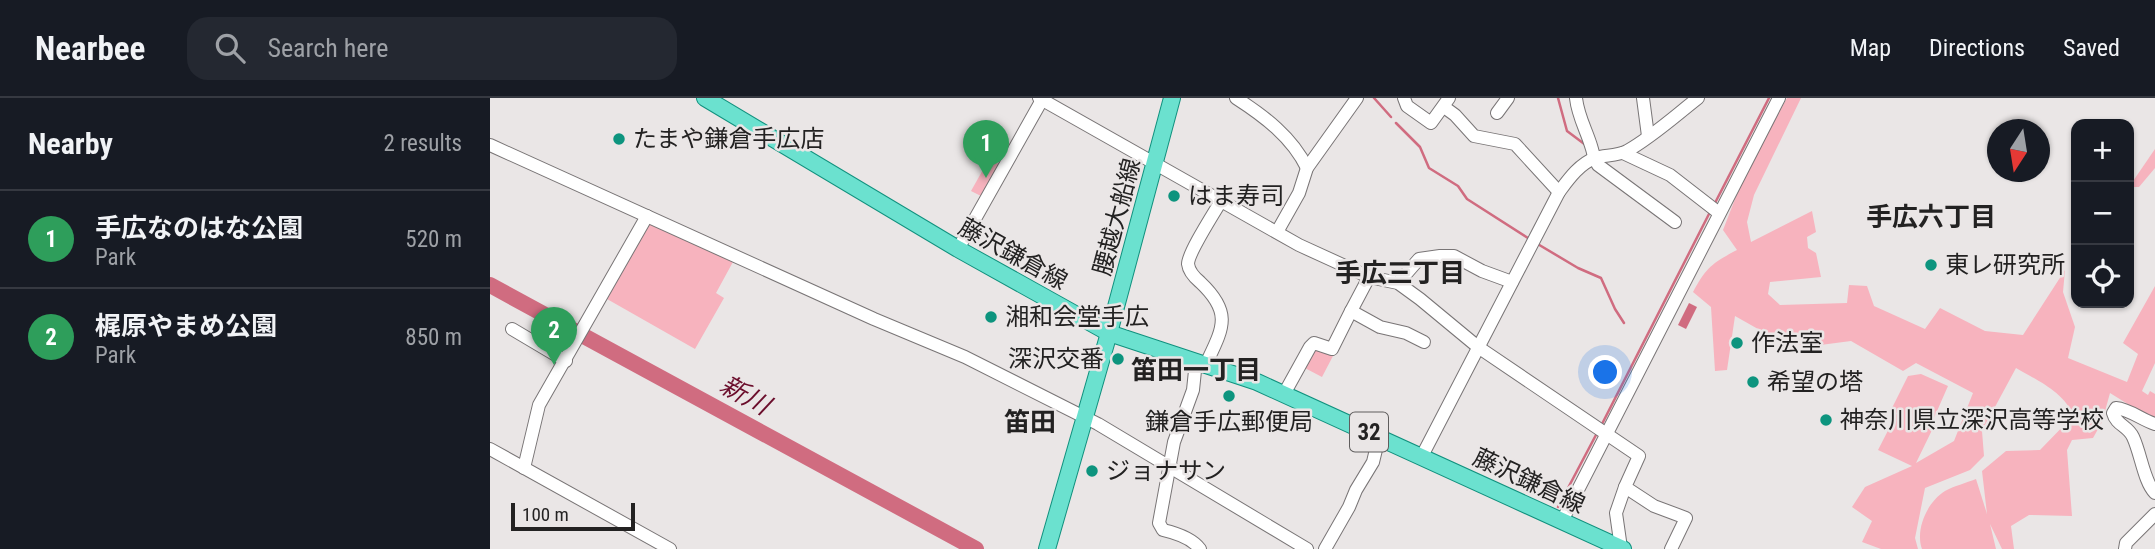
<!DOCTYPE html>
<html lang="en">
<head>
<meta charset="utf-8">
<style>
	:root { --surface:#171b24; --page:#242831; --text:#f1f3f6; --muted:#9ea1a6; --line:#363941; --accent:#2563eb }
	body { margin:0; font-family:"Roboto Condensed","Noto Sans JP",sans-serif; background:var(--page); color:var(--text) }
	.controls { position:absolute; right:21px; top:21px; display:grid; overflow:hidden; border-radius:14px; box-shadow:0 2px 5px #0004 }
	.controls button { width:63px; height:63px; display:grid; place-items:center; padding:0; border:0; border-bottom:2px solid var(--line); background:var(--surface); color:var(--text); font:35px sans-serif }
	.compass { position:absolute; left:1497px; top:21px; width:63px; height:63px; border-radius:50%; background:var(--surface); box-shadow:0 2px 5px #0004; rotate:192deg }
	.scale { position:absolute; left:21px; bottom:18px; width:124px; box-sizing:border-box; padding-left:7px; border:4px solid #232222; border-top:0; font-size:19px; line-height:24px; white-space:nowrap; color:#232222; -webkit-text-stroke:5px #eae6e6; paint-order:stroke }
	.you { position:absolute; left:1116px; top:275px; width:24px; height:24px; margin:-18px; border:5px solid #fff; border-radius:50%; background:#1a73e8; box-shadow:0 0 0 10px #1a73e833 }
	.badge { display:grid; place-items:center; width:46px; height:46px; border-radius:50%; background:var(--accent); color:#fff; font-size:23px; font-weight:700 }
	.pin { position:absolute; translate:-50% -58px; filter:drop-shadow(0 2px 4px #0008) }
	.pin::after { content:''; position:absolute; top:37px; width:24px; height:21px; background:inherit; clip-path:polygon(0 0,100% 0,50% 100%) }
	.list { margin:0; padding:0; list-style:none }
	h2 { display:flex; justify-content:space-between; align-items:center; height:91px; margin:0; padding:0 28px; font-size:30px }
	h2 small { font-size:23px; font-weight:400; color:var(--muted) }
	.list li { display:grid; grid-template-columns:46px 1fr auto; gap:21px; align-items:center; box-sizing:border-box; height:98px; padding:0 28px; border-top:2px solid var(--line) }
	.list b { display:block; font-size:26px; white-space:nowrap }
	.list p { margin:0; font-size:23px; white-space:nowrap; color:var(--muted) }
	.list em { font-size:23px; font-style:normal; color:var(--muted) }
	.icon { flex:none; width:38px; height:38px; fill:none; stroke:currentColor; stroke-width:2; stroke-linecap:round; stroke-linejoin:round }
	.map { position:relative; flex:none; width:1665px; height:451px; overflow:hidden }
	header { display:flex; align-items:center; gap:42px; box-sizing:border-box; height:98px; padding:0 35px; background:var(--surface); border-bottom:2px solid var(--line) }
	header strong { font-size:33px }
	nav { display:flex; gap:38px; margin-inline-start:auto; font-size:24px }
	.search { width:490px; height:63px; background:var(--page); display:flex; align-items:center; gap:18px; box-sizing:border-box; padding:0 24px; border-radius:21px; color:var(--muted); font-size:26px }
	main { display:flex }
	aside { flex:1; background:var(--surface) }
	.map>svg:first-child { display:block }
	.green { fill:#f7b3be }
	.water { fill:#d06c80 }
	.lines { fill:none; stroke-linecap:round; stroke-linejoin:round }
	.stream { stroke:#d06c80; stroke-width:2.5 }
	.river { stroke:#d06c80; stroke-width:16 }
	.minor-casing { stroke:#797576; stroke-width:14 }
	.major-casing { stroke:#11917e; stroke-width:18 }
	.minor { stroke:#fff; stroke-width:12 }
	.major { stroke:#6be1cf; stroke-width:16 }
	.poi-dot { fill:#0d947e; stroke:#eae6e6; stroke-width:2.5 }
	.labels { text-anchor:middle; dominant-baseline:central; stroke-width:5; stroke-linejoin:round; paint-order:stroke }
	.shield { fill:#eae6e6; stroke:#5f5d5d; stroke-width:2 }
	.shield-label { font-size:23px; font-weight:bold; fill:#232222 }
	.poi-label { font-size:24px; fill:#232222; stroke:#eae6e6; text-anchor:start }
	.street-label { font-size:24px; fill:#232222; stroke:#eae6e6 }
	.neighbourhood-label { font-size:26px; font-weight:bold; fill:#232222; stroke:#eae6e6 }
	.water-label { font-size:26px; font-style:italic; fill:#6b0e2c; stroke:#eae6e6 }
</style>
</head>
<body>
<header>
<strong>Nearbee</strong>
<div class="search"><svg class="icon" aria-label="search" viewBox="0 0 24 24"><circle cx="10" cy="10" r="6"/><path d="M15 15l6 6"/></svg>Search here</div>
<nav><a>Map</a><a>Directions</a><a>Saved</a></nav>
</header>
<main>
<aside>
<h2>Nearby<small>2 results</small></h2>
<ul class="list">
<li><span class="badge" style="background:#2e9e5b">1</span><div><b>手広なのはな公園</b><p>Park</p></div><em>520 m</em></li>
<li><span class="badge" style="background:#2e9e5b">2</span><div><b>梶原やまめ公園</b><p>Park</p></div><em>850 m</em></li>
</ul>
</aside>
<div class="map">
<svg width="1665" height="451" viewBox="0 0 1665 451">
	<rect width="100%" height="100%" fill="#eae6e6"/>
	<g class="green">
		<path d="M1297,0H1311L1264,97L1257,124L1261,144L1322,113L1326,134L1317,139L1318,150L1326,155L1331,179L1280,184L1278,196L1290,207L1357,205L1359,187L1377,188L1384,208L1435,231L1450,210L1495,233L1533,237L1575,172L1573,194L1585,229L1578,260L1637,284L1648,256L1633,245L1665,188V265L1652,293L1658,297L1660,293L1665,296V323L1620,295L1612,324L1603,340L1582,342L1577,352L1582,418L1539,417L1521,428L1524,451H1512L1500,426L1506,451H1432C1425,432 1437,404 1455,393C1464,388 1476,385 1486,381L1497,416L1492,373L1516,353L1550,352L1583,318C1575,294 1546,282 1526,270L1492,333L1494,358L1480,372L1435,390L1425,440L1428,451H1391L1372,444L1382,423L1362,409L1375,389L1422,368L1388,352L1407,315L1401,312L1418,278L1431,276L1458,288L1440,329L1443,330L1426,365L1464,343L1483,295L1426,265L1413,273L1361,243L1315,249L1268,231L1245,218L1237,272L1225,273L1221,209L1203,194C1216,170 1222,165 1247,152L1233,132L1254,78Z"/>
		<polygon points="1665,51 1665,70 1649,89 1639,89"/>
		<polygon points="499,61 511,67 493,99 481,93"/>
		<polygon points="162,125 244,162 226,195 234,200 205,251 117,201 159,126"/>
		<polygon points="823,249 844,256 832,279 811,268"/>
	</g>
	<polygon class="water" points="1199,205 1207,209 1196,231 1188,227"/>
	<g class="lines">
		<g class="stream">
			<polyline points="884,0 901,19"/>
			<polyline points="1068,0 1077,33 1097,48"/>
			<polyline points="906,25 930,49 939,70 968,88 977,101 1041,142"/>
			<polyline points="1225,105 1279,0"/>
			<polyline points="1046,145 1088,170 1111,180 1125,211 1134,225"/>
			<polyline points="1112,326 1220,114"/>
			<polyline points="1068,409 1107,335"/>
		</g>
		<polyline class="river" points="0,187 486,451"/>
		<defs>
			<g id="minor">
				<polyline points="549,0 809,147 879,179 908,185 930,201 988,249 1149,358 1135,389 1164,408 1196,420 1181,451"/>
				<path d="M746,0C774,18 802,39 817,70"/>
				<polyline points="914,0 917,8 941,25 959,0"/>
				<path d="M1086,0C1088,19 1097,33 1102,51C1104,58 1104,61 1108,67L1185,124"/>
				<polyline points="1153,0 1158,38"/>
				<polyline points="954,9 965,17 984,38 1025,46 1069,94"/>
				<polyline points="1007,15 1018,0"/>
				<polyline points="0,47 384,221 475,259 608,326 817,451"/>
				<polyline points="1133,55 1180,77 1229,115"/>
				<polyline points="787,134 809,95 817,70 867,0"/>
				<polyline points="468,151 553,0"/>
				<polyline points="879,179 861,213 890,229 916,235 934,244"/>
				<polyline points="908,185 929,161 950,158 964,158 992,173 1022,184"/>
				<polyline points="22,231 76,263"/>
				<path d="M706,263L703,292L684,344L669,425L673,432C686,435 702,440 710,451"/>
				<path d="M716,266C733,230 743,215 710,184C704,179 699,174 698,166C698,155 724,115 731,103"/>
				<polyline points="794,296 820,249 824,245 842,251 861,213"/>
				<path d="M1665,326C1652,322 1639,311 1626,310L1623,315C1626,327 1638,328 1643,339C1651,356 1654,384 1665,395"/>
				<polyline points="0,351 180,451"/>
				<path d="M932,358L1069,94C1078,82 1089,66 1105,60C1115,57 1127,58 1137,53C1162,39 1185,18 1208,0"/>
				<polyline points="34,370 49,307 157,118"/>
				<polyline points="1072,423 1289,0"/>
				<polyline points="1131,450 1126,415 1135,389"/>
				<polyline points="835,451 859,409 866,392 883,364 889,339"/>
				<polyline points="1635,451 1636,445 1665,416"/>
			</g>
			<g id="major">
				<polyline points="215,0 468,151 619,235 767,284 1133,451"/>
				<polyline points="557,451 619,235 682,0"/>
			</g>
		</defs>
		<use href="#minor" class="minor-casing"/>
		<use href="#major" class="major-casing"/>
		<use href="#minor" class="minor"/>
		<use href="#major" class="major"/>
	</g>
	<g class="poi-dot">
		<circle cx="129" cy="41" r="7"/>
		<circle cx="684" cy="98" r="7"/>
		<circle cx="1441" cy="167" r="7"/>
		<circle cx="501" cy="219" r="7"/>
		<circle cx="1247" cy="245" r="7"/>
		<circle cx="628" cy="261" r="7"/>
		<circle cx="1263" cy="284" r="7"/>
		<circle cx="739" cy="298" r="7"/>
		<circle cx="1336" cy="322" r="7"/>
		<circle cx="602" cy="373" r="7"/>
	</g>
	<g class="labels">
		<rect class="shield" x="860" y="314.5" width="38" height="39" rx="5"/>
		<g class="shield-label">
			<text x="879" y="334">32</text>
		</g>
		<g class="poi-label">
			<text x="143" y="41">たまや鎌倉手広店</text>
			<text x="698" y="98">はま寿司</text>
			<text x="1455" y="167">東レ研究所</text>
			<text x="515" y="219">湘和会堂手広</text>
			<text x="1261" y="245">作法室</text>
			<text x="614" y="261" text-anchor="end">深沢交番</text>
			<text x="1277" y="284">希望の塔</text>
			<text x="1350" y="322">神奈川県立深沢高等学校</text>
			<text x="739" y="324" text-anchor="middle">鎌倉手広郵便局</text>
			<text x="616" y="373">ジョナサン</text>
		</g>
		<g class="street-label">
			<text transform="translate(627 119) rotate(-75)">腰越大船線</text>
			<text transform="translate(523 156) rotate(29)">藤沢鎌倉線</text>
			<text transform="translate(1039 383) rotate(25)">藤沢鎌倉線</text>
		</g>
		<g class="neighbourhood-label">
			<text x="1441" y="119">手広六丁目</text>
			<text x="910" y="175">手広三丁目</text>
			<text x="706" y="272">笛田一丁目</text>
			<text x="540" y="324">笛田</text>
		</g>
		<g class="water-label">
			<text transform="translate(255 297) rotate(29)">新川</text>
		</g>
	</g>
</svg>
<div class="controls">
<button>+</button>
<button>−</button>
<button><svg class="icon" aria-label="locate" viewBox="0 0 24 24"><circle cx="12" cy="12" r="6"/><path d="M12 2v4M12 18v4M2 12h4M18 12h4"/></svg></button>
</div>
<svg class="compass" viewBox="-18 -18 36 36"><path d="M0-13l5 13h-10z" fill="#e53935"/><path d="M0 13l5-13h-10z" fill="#9ea1a6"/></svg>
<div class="scale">100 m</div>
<div class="you"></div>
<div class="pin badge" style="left:496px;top:80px;background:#2e9e5b">1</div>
<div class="pin badge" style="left:64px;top:267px;background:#2e9e5b">2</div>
</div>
</main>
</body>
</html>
